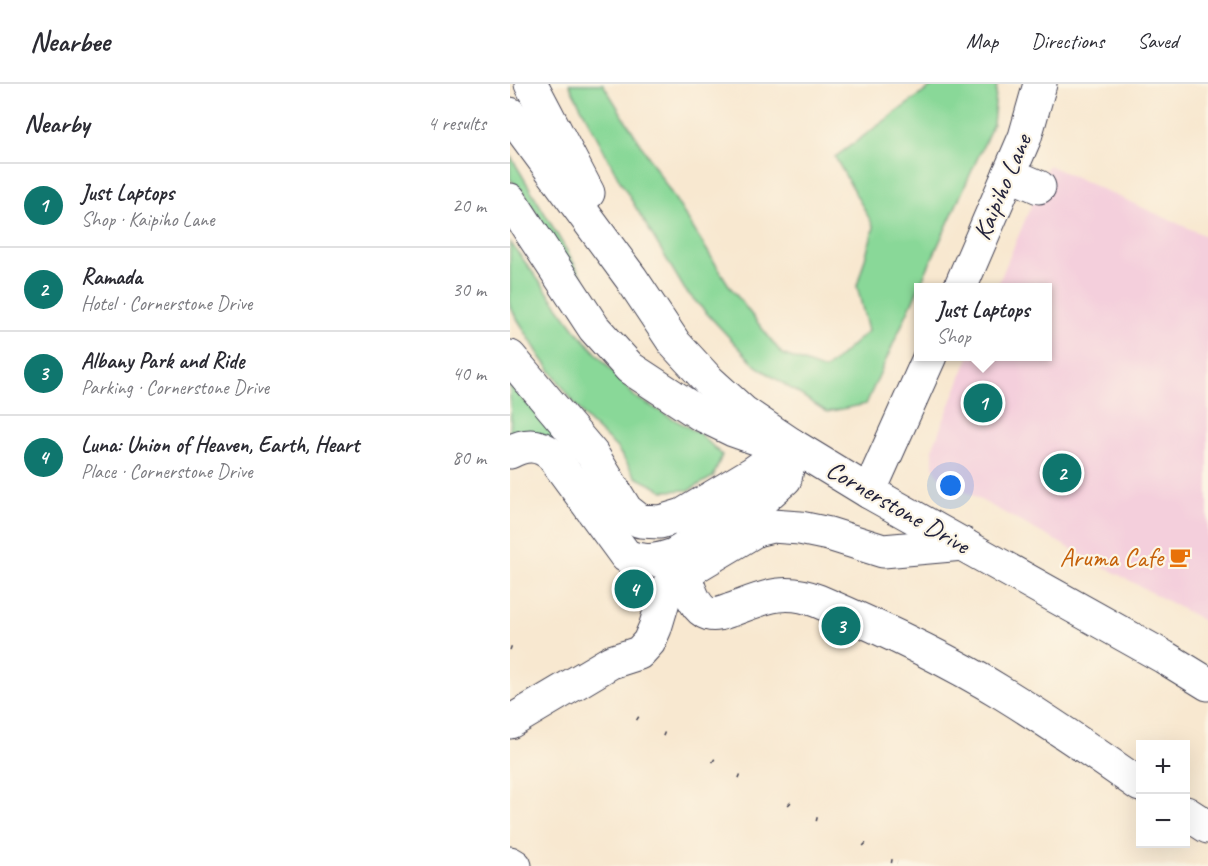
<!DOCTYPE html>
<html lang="en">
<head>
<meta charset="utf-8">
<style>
	:root { --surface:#fff; --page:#f2f2f3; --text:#2b2b33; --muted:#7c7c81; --line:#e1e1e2; --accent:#0f766e }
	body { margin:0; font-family:Caveat,sans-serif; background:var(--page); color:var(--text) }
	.controls { position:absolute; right:18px; bottom:18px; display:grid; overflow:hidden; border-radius:0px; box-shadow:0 6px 24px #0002 }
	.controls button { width:54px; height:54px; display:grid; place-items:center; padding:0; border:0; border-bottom:2px solid var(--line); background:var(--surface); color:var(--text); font:30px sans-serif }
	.you { position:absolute; left:441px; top:402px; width:21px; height:21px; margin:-15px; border:4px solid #fff; border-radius:50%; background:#1a73e8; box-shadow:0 0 0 9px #1a73e833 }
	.badge { display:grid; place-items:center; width:39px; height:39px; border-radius:50%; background:var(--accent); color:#fff; font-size:20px; font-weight:700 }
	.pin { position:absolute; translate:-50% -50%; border:3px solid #fff; box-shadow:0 2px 6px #0006 }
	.popup { position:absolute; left:404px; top:199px; width:138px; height:78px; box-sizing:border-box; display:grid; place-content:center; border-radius:0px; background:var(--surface); filter:drop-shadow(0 2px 4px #0005); font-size:20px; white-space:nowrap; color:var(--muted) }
	.popup b { font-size:22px; color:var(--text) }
	.popup::after { content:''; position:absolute; left:50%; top:100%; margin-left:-12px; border:12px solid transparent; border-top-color:var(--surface) }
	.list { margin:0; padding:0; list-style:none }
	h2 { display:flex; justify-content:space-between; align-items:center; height:78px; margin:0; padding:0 24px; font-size:26px }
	h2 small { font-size:20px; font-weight:400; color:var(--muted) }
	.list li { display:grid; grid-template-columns:39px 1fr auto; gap:18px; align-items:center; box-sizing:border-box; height:84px; padding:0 24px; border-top:2px solid var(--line) }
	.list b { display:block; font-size:22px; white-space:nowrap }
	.list p { margin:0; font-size:20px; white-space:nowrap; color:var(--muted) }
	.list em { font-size:20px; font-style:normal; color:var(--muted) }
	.map { position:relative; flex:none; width:698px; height:782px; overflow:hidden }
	header { display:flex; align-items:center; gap:36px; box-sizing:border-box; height:84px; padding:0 30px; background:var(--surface); border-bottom:2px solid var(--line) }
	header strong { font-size:28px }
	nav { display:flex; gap:33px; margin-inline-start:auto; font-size:21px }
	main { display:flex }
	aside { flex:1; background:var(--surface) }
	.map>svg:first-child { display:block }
	.built { fill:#f4cfdc }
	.green { fill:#89d898; stroke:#567d6a; stroke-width:1.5 }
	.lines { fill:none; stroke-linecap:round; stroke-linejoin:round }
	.minor-casing { stroke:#424051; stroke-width:35 }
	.path { stroke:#424051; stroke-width:4; stroke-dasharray:1.5 4.5; stroke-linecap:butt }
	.minor { stroke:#fff; stroke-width:33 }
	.labels { text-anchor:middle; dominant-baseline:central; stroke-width:4.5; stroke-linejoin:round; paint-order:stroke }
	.street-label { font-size:26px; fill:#22223b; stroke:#fcf5e5 }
	.food-label { font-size:26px; fill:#c56008; stroke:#fcf5e5; text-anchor:end }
</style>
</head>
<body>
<header>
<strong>Nearbee</strong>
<nav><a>Map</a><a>Directions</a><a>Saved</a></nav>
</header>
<main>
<aside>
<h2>Nearby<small>4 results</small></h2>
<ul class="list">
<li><span class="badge">1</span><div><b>Just Laptops</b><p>Shop · Kaipiho Lane</p></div><em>20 m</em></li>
<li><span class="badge">2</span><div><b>Ramada</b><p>Hotel · Cornerstone Drive</p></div><em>30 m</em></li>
<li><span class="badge">3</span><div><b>Albany Park and Ride</b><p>Parking · Cornerstone Drive</p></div><em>40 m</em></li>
<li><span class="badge">4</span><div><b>Luna: Union of Heaven, Earth, Heart</b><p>Place · Cornerstone Drive</p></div><em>80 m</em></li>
</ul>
</aside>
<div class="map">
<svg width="698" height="782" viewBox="0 0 698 782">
	<rect width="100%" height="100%" fill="#fcf5e5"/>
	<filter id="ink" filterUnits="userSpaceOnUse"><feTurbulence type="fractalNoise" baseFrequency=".0167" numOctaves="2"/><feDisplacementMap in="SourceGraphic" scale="12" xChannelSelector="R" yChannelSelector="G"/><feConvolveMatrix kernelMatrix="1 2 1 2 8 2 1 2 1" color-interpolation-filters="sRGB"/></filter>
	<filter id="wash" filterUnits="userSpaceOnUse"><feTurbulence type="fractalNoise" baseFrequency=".008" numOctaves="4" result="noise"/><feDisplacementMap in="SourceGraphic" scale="24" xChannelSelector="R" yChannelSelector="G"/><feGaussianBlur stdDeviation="1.35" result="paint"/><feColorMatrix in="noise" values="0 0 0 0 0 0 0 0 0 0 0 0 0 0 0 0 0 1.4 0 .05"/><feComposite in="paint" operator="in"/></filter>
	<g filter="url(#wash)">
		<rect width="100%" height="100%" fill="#f8e8d0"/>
		<polygon class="built" points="538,81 698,153 698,539 430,394 423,382 423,363 459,273 538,272 538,204 487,203"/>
		<g class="green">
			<polygon points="59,0 93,0 220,203 272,270 315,286 358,247 347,202 364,143 325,73 425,0 487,0 483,40 356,320 317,328 246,282 175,206 110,97"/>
			<polygon points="0,71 73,194 64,194 15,110 0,95"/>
			<polygon points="0,158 65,245 125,313 190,350 212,371 203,393 179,406 154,407 126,393 106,363 76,335 30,272 0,223"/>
			<path d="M0,301L53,358L0,350C2,334 0,318 0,301Z"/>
		</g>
	</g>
	<g filter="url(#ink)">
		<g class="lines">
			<defs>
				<g id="minor">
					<polyline points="21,0 78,109"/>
					<polyline points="0,30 121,194 165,260 199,297 233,328 282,361 359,408 654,573 698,600"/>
					<polyline points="499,90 529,103"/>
					<polyline points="0,116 84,244 120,284 190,330 223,346 257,358"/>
					<polyline points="450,204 515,53 530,0"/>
					<polyline points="0,273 82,370 116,426 130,437 150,438 173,431 243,389 282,361"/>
					<path d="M0,368C15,360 28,359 42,371L116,472C133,479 147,477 164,471L248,419L275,395L282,361"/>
					<polyline points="359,408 420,272"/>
					<path d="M453,460L373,467L319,450L290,444L262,442L246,446L174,489C179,502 183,525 199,530C206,532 215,528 221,526C253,514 274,503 308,517C371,544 436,574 494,610C541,639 586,670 630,701"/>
					<polyline points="0,638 101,578 129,569 139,558 145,544 157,504 164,496 174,489"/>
					<polyline points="676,729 698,743"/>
					<polyline points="0,779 5,782"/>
				</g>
			</defs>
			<use href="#minor" class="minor-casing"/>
			<g class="path">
				<polyline points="0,564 3,565"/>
				<polyline points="127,634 130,636"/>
				<polyline points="153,650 158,652"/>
				<polyline points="203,676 206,678"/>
				<polyline points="229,692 234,694"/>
				<polyline points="279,719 281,721"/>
				<polyline points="306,735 310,736"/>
				<polyline points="354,760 357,763"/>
				<polyline points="381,777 387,778"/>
			</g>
			<use href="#minor" class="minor"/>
		</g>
	</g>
	<defs>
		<symbol id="cafe-bare" viewBox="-9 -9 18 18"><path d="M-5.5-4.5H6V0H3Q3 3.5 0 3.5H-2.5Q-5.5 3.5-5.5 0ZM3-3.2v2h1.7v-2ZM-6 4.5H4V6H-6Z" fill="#e8710a" stroke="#fcf5e5" stroke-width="2.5" paint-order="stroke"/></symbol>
	</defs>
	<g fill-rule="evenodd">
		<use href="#cafe-bare" x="655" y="458" width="30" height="30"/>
	</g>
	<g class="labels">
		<g class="street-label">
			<text transform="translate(492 103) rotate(-67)">Kaipiho Lane</text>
			<text transform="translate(388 423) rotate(30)">Cornerstone Drive</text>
		</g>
		<g class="food-label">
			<text x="653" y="473">Aruma Cafe</text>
		</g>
	</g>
</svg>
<div class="controls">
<button>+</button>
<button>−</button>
</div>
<div class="you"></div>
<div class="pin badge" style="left:473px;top:319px">1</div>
<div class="popup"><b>Just Laptops</b>Shop</div>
<div class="pin badge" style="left:552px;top:389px">2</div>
<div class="pin badge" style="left:331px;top:542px">3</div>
<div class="pin badge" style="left:124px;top:505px">4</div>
</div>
</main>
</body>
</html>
